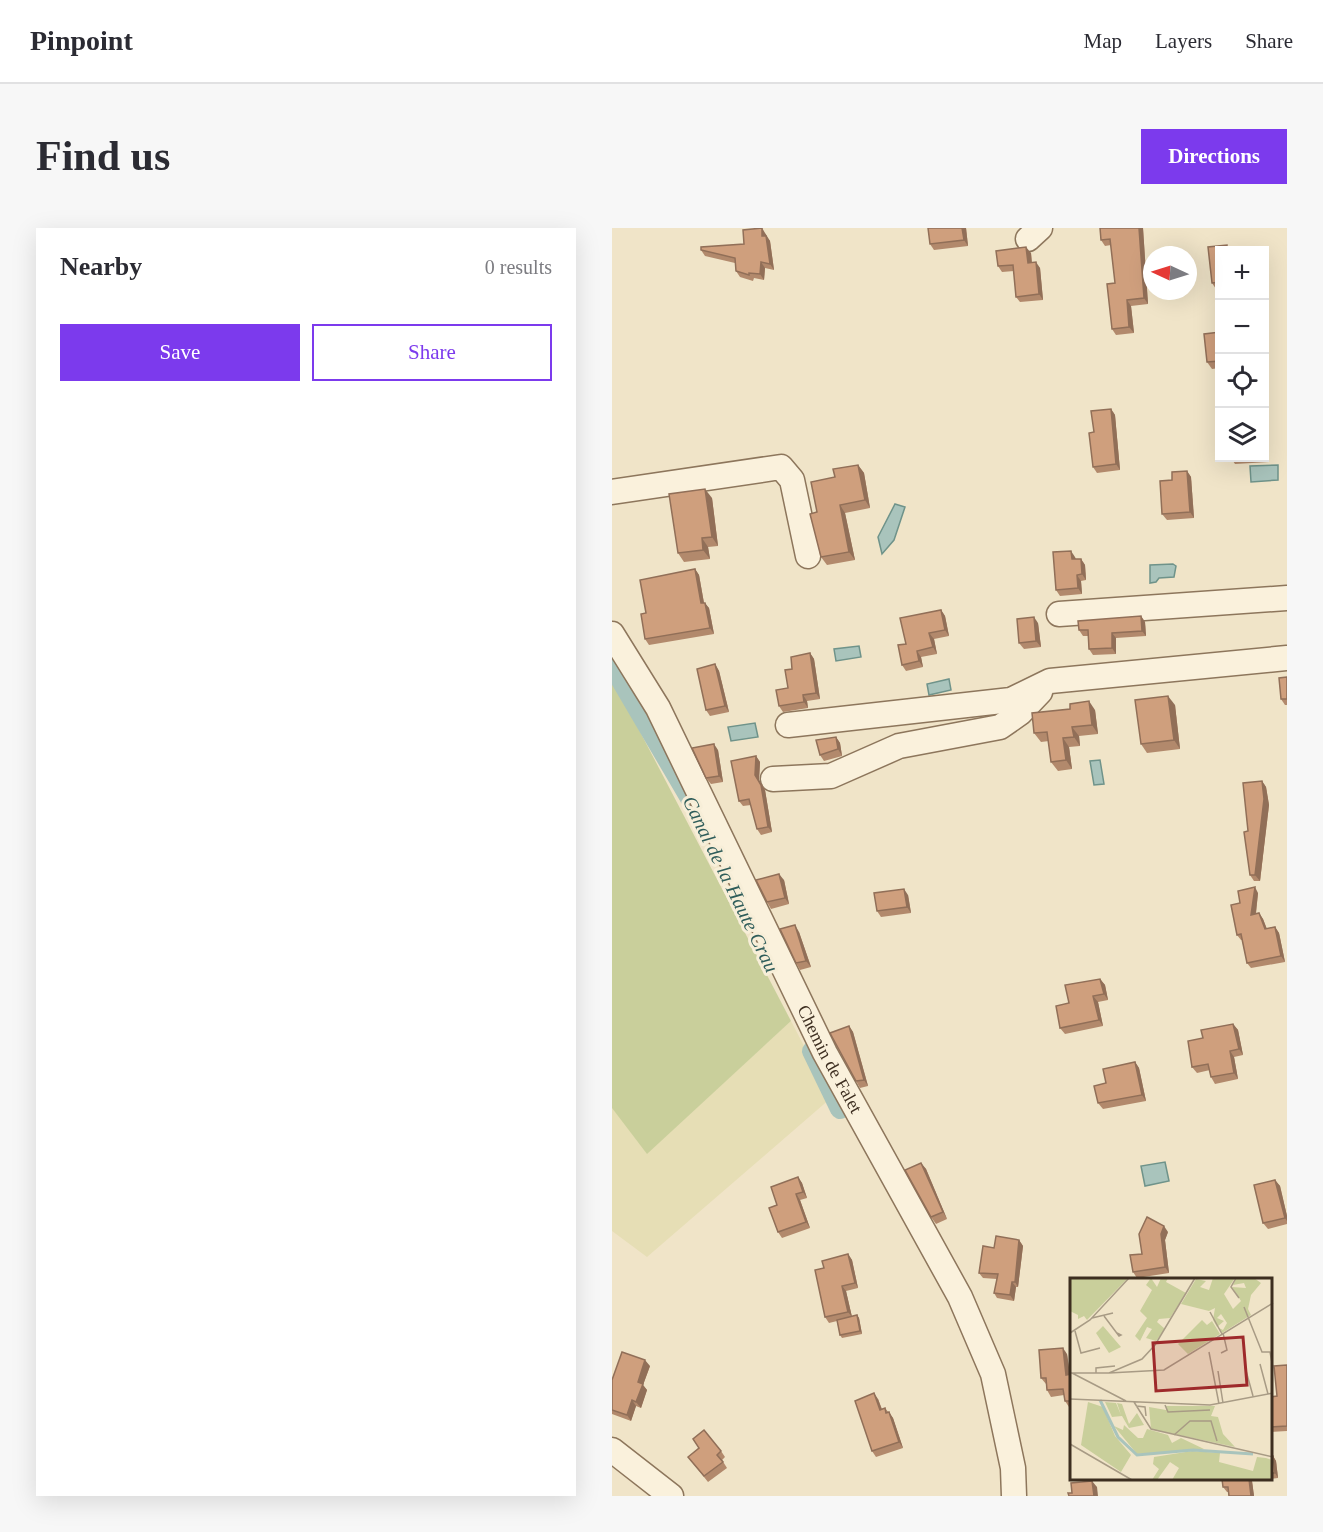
<!DOCTYPE html>
<html lang="en">
<head>
<meta charset="utf-8">
<style>
	:root { --surface:#fff; --page:#f7f7f7; --text:#2b2b33; --muted:#7c7c81; --line:#e1e1e2; --accent:#7c3aed }
	body { margin:0; font-family:Georgia,serif; background:var(--page); color:var(--text) }
	.controls { position:absolute; right:18px; top:18px; display:grid; overflow:hidden; border-radius:0px; box-shadow:0 6px 24px #0002 }
	.controls button { width:54px; height:54px; display:grid; place-items:center; padding:0; border:0; border-bottom:2px solid var(--line); background:var(--surface); color:var(--text); font:30px sans-serif }
	.compass { position:absolute; left:531px; top:18px; width:54px; height:54px; border-radius:50%; background:var(--surface); box-shadow:0 6px 24px #0002; rotate:274deg }
	.list { margin:0; padding:0; list-style:none }
	h2 { display:flex; justify-content:space-between; align-items:center; height:78px; margin:0; padding:0 24px; font-size:26px }
	h2 small { font-size:20px; font-weight:400; color:var(--muted) }
	.actions { display:flex; gap:12px; padding:18px 24px }
	.actions a { flex:1; padding:14px 0; border:2px solid var(--accent); border-radius:0px; text-align:center; font-size:21px; color:var(--accent) }
	.actions .main { background:var(--accent); color:#fff }
	.icon { flex:none; width:33px; height:33px; fill:none; stroke:currentColor; stroke-width:2; stroke-linecap:round; stroke-linejoin:round }
	.map { position:relative; flex:none; width:675px; height:1268px; overflow:hidden; border-radius:0px }
	header { display:flex; align-items:center; gap:36px; box-sizing:border-box; height:84px; padding:0 30px; background:var(--surface); border-bottom:2px solid var(--line) }
	header strong { font-size:28px }
	nav { display:flex; gap:33px; margin-inline-start:auto; font-size:21px }
	.intro { display:flex; align-items:center; justify-content:space-between; box-sizing:border-box; height:144px; padding:0 36px }
	h1 { margin:0; font-size:42px }
	.button { padding:15px 27px; border-radius:0px; background:var(--accent); color:#fff; font-size:21px; font-weight:700 }
	main { display:flex; gap:36px; padding:0 36px }
	aside { flex:1; background:var(--surface); border-radius:0px; box-shadow:0 6px 24px #0002 }
	.map>svg:first-child { display:block }
	.farmland { fill:#e6deb5 }
	.green { fill:#c9cf9b }
	.water { fill:#a9c4bc; stroke:#6f938a; stroke-width:1.5 }
	.lines { fill:none; stroke-linecap:round; stroke-linejoin:round }
	.canal { stroke:#a9c4bc; stroke-width:20 }
	.minor-casing { stroke:#8d765c; stroke-width:27 }
	.minor { stroke:#faf1dc; stroke-width:24 }
	.wall { fill:#b2896c }
	.shaded-wall { fill:#916f58 }
	.building { fill:#cf9f7d; stroke:#916f58; stroke-width:1.5 }
	.labels { text-anchor:middle; dominant-baseline:central; stroke-width:6; stroke-linejoin:round; paint-order:stroke }
	.street-label { font-size:18px; fill:#3d2e20; stroke:#f7eed8 }
	.water-label { font-size:20px; font-style:italic; fill:#2f5d5a; stroke:#f7eed8 }
	.inset-river { fill:none; stroke:#a9c4bc; stroke-width:3 }
	.inset-road { fill:none; stroke:#a89b85; stroke-width:1.5 }
	.view { fill:#9e2a2b; fill-opacity:0.15; stroke:#9e2a2b; stroke-width:3 }
	.inset-edge { fill:none; stroke:#3d2e20; stroke-width:3 }
</style>
</head>
<body>
<header>
<strong>Pinpoint</strong>
<nav><a>Map</a><a>Layers</a><a>Share</a></nav>
</header>
<div class="intro"><h1>Find us</h1><a class="button">Directions</a></div>
<main>
<aside>
<h2>Nearby<small>0 results</small></h2>
<ul class="list">
</ul>
<div class="actions"><a class="main">Save</a><a>Share</a></div>
</aside>
<div class="map">
<svg width="675" height="1268" viewBox="0 0 675 1268">
	<rect width="100%" height="100%" fill="#f0e4c8"/>
	<polygon class="farmland" points="179,793 219,870 35,1029 0,1003 0,872 35,925"/>
	<polygon class="green" points="0,450 179,793 35,926 0,880"/>
	<g class="water">
		<polygon points="666,237 666,252 639,254 638,238"/>
		<polygon points="283,276 293,279 282,312 270,326 266,309"/>
		<polygon points="561,336 564,338 562,349 547,350 544,354 538,355 538,337"/>
		<polygon points="247,418 249,429 224,433 222,421"/>
		<polygon points="337,451 339,462 317,467 315,456"/>
		<polygon points="143,495 146,509 119,513 116,499"/>
		<polygon points="488,532 492,556 482,557 478,533"/>
		<polygon points="553,934 557,953 533,958 529,938"/>
	</g>
	<g class="lines">
		<g class="canal">
			<polyline points="0,437 82,577"/>
			<polyline points="200,823 228,881"/>
		</g>
		<defs>
			<g id="minor">
				<polyline points="416,11 428,0"/>
				<polyline points="0,264 169,239 180,252 196,328"/>
				<polyline points="447,386 675,370"/>
				<path id="s1" d="M0,406L46,480L213,825L348,1069L381,1146L401,1240L402,1268"/>
				<polyline points="176,497 399,472 438,453 675,430"/>
				<polyline points="161,551 219,548 287,518 388,499 408,485 428,464"/>
				<polyline points="0,1222 59,1268"/>
			</g>
		</defs>
		<use href="#minor" class="minor-casing"/>
		<use href="#minor" class="minor"/>
	</g>
	<g class="wall">
		<polygon points="354,0 356,18 322,22 318,16"/>
		<polygon points="488,0 531,0 536,76 519,78 522,105 504,107 500,101 503,55 499,17 493,18 489,12"/>
		<polygon points="154,6 154,8 158,13 162,42 153,40 152,52 142,50 141,53 128,49 124,43 123,35 93,28 89,22 132,16"/>
		<polygon points="608,22 608,60 604,61 600,55"/>
		<polygon points="419,25 420,34 428,40 431,72 408,74 404,69 402,43 390,44 386,38"/>
		<polygon points="608,104 608,140 600,141 595,134"/>
		<polygon points="499,181 503,187 508,242 485,245 481,239"/>
		<polygon points="652,185 657,234 623,236 619,230 652,230"/>
		<polygon points="246,237 252,245 258,280 233,285 243,332 215,337 209,329 205,284 223,249"/>
		<polygon points="575,243 579,249 582,290 555,292 550,286 560,252"/>
		<polygon points="100,270 106,318 96,319 98,331 72,334 66,325"/>
		<polygon points="463,329 464,331 469,331 473,337 474,352 469,353 470,366 448,368 444,362"/>
		<polygon points="83,341 87,347 92,375 97,380 102,406 37,417 33,411 34,385"/>
		<polygon points="329,382 333,388 337,408 322,411 325,426 309,429 311,439 294,443 290,437 294,416"/>
		<polygon points="529,388 533,394 534,408 504,410 504,426 481,427 477,421 476,408 471,408 467,402"/>
		<polygon points="426,395 429,419 412,421 407,415"/>
		<polygon points="198,425 202,431 208,471 195,473 196,480 171,484 167,478 176,460 180,441"/>
		<polygon points="103,436 107,443 117,484 98,488 94,482"/>
		<polygon points="675,449 675,477 673,477 669,471"/>
		<polygon points="563,477 568,521 535,525 529,516"/>
		<polygon points="483,482 486,506 467,508 468,518 457,519 460,541 446,543 439,534 437,513 429,514 422,505"/>
		<polygon points="224,509 228,515 230,528 212,533 208,527"/>
		<polygon points="106,522 111,554 99,556 94,550"/>
		<polygon points="144,528 148,534 147,552 153,562 160,604 149,607 145,601 139,577 131,578 127,573"/>
		<polygon points="650,553 654,559 657,577 648,653 642,653 638,647 636,603"/>
		<polygon points="172,652 177,676 159,681 155,674"/>
		<polygon points="646,665 644,686 647,685 651,691 655,701 663,699 667,705 673,734 639,740 635,735 630,712 629,712 625,707 628,675"/>
		<polygon points="296,667 299,685 269,689 265,683"/>
		<polygon points="187,704 199,739 188,742 184,735"/>
		<polygon points="488,751 493,757 496,772 486,774 491,798 453,806 448,800 457,775"/>
		<polygon points="621,796 626,802 631,827 622,829 626,851 603,856 599,849 598,842 585,845 580,839 591,810"/>
		<polygon points="237,798 241,804 256,858 248,860 244,853"/>
		<polygon points="523,834 527,840 534,873 491,881 486,875 494,855"/>
		<polygon points="309,935 314,941 335,991 324,996 319,989"/>
		<polygon points="186,949 190,955 195,970 188,972 198,1000 170,1010 166,1004 165,977"/>
		<polygon points="663,952 668,958 675,988 675,996 656,1001 651,995"/>
		<polygon points="556,1004 553,1012 557,1045 525,1050 521,1044 530,1026"/>
		<polygon points="407,1012 411,1018 406,1059 404,1059 402,1073 385,1070 382,1065 385,1051 371,1050 367,1045 382,1020"/>
		<polygon points="236,1026 240,1032 246,1060 234,1063 240,1089 245,1087 247,1090 250,1106 230,1110 228,1107 225,1093 217,1095 213,1089 212,1040"/>
		<polygon points="455,1126 458,1147 459,1146 459,1179 457,1179 453,1173 452,1167 439,1169 435,1162 434,1156 429,1150"/>
		<polygon points="675,1137 675,1203 658,1204 658,1169 665,1168"/>
		<polygon points="38,1138 31,1157 35,1162 29,1180 24,1178 19,1193 0,1186 0,1152"/>
		<polygon points="266,1171 270,1181 273,1180 281,1190 291,1220 264,1229 260,1223"/>
		<polygon points="109,1223 113,1229 110,1232 115,1240 96,1254 76,1229"/>
		<polygon points="658,1228 661,1228 664,1233 666,1250 658,1251"/>
		<polygon points="610,1251 652,1251 640,1253 642,1268 617,1268 616,1264 615,1264 611,1259"/>
	</g>
	<g class="shaded-wall">
		<polygon points="150,0 158,13 162,42 158,36 150,8"/>
		<polygon points="350,0 354,0 356,18 352,12"/>
		<polygon points="527,0 531,0 536,76 532,70"/>
		<polygon points="414,19 419,25 420,41 416,35"/>
		<polygon points="149,34 153,40 152,52 148,46"/>
		<polygon points="424,34 428,40 431,72 427,66"/>
		<polygon points="515,72 519,78 522,105 517,99"/>
		<polygon points="499,181 503,187 508,242 504,236"/>
		<polygon points="652,185 657,234 653,228"/>
		<polygon points="246,237 252,245 258,280 253,272"/>
		<polygon points="575,243 579,249 582,290 578,284"/>
		<polygon points="93,261 100,270 106,318 100,309"/>
		<polygon points="228,277 233,285 243,332 237,324"/>
		<polygon points="90,310 96,319 98,331 91,322"/>
		<polygon points="459,323 463,329 464,337 460,331"/>
		<polygon points="469,331 473,337 474,352 470,346"/>
		<polygon points="83,341 87,347 93,381 89,375"/>
		<polygon points="465,347 469,353 470,366 466,360"/>
		<polygon points="93,375 97,380 102,406 98,400"/>
		<polygon points="329,382 333,388 337,408 333,402"/>
		<polygon points="529,388 533,394 534,408 530,403"/>
		<polygon points="422,389 426,395 429,419 424,413"/>
		<polygon points="317,405 322,411 325,426 321,419"/>
		<polygon points="500,405 504,410 504,426 500,420"/>
		<polygon points="305,423 309,429 311,439 307,433"/>
		<polygon points="198,425 202,431 208,471 204,465"/>
		<polygon points="103,436 107,443 117,484 113,478"/>
		<polygon points="191,467 195,473 196,480 192,474"/>
		<polygon points="556,468 563,477 568,521 562,512"/>
		<polygon points="477,473 483,482 486,506 480,497"/>
		<polygon points="460,499 467,508 468,518 462,509"/>
		<polygon points="224,509 228,515 230,528 226,521"/>
		<polygon points="451,510 457,519 460,541 454,532"/>
		<polygon points="102,516 106,522 111,554 107,548"/>
		<polygon points="144,528 148,534 147,552 153,562 160,604 156,599 143,547"/>
		<polygon points="650,553 654,559 657,577 648,653 643,647"/>
		<polygon points="167,646 172,652 177,676 173,670"/>
		<polygon points="643,659 646,665 643,692 639,687"/>
		<polygon points="292,661 296,667 299,685 295,679"/>
		<polygon points="647,685 651,691 657,707 653,701"/>
		<polygon points="183,697 187,704 199,739 194,733"/>
		<polygon points="663,699 667,705 673,734 669,728"/>
		<polygon points="488,751 493,757 496,772 492,766"/>
		<polygon points="481,768 486,774 491,798 487,792"/>
		<polygon points="621,796 626,802 631,827 627,821"/>
		<polygon points="237,798 241,804 256,858 252,852"/>
		<polygon points="618,823 622,829 626,851 622,845"/>
		<polygon points="523,834 527,840 534,873 530,867"/>
		<polygon points="309,935 314,941 335,991 331,984"/>
		<polygon points="186,949 190,955 195,970 191,964"/>
		<polygon points="663,952 668,958 675,988 675,993 673,990"/>
		<polygon points="184,966 188,972 198,1000 194,994"/>
		<polygon points="552,998 556,1004 553,1012 557,1045 553,1039 549,1006"/>
		<polygon points="407,1012 411,1018 406,1059 403,1054"/>
		<polygon points="236,1026 240,1032 246,1060 243,1055"/>
		<polygon points="400,1054 404,1059 402,1073 398,1067"/>
		<polygon points="230,1058 234,1063 240,1089 236,1084"/>
		<polygon points="245,1087 247,1090 250,1106 248,1103"/>
		<polygon points="451,1120 455,1126 459,1153 454,1147"/>
		<polygon points="33,1132 38,1138 31,1157 35,1162 29,1180 24,1174 26,1154"/>
		<polygon points="262,1165 266,1171 272,1188 268,1182"/>
		<polygon points="20,1172 24,1178 19,1193 15,1187"/>
		<polygon points="277,1184 281,1190 291,1220 287,1214"/>
		<polygon points="661,1228 664,1233 666,1250 663,1245"/>
		<polygon points="637,1251 639,1251 640,1253 642,1268 639,1268"/>
		<polygon points="480,1253 485,1259 486,1268 482,1268"/>
	</g>
	<g class="building">
		<polygon points="150,0 150,8 154,8 158,36 149,34 148,46 137,45 137,47 124,43 123,30 89,22 89,19 132,16 131,2"/>
		<polygon points="316,0 350,0 352,12 318,16"/>
		<polygon points="488,0 527,0 532,70 515,72 517,99 500,101 495,56 503,55 498,11 489,12"/>
		<polygon points="615,17 615,22 608,22 608,54 600,55 596,19"/>
		<polygon points="414,19 416,35 424,34 427,66 404,69 401,37 386,38 384,23"/>
		<polygon points="608,104 608,133 595,134 592,106"/>
		<polygon points="499,181 504,236 481,239 477,205 482,204 479,183"/>
		<polygon points="619,230 639,230 619,231"/>
		<polygon points="246,237 253,272 228,277 237,324 209,329 198,286 205,284 199,254 223,249 221,241"/>
		<polygon points="575,243 578,284 550,286 548,253 560,252 560,244"/>
		<polygon points="93,261 100,309 90,310 91,322 66,325 57,266"/>
		<polygon points="459,323 460,331 469,331 470,346 465,347 466,360 444,362 441,324"/>
		<polygon points="83,341 89,375 93,375 98,400 33,411 29,386 34,385 28,352"/>
		<polygon points="329,382 333,402 317,405 321,419 305,423 307,433 290,437 286,417 294,416 288,390"/>
		<polygon points="529,388 530,403 500,405 500,420 477,421 476,402 467,402 466,393"/>
		<polygon points="422,389 424,413 407,415 405,391"/>
		<polygon points="198,425 204,465 191,467 192,474 167,478 164,462 176,460 173,442 180,441 179,429"/>
		<polygon points="103,436 113,478 94,482 85,441"/>
		<polygon points="675,449 675,471 669,471 667,450"/>
		<polygon points="556,468 562,512 529,516 523,472"/>
		<polygon points="477,473 480,497 460,499 462,509 451,510 454,532 439,534 435,504 422,505 420,485 458,481 458,476"/>
		<polygon points="224,509 226,521 208,527 204,512"/>
		<polygon points="102,516 107,548 94,550 80,520"/>
		<polygon points="144,528 143,547 149,557 156,599 145,601 137,571 127,573 119,533"/>
		<polygon points="650,553 652,571 643,647 638,647 632,604 636,603 631,555"/>
		<polygon points="167,646 173,670 155,674 144,652"/>
		<polygon points="643,659 639,687 647,685 653,701 663,699 669,728 635,735 629,706 625,707 619,677 628,675 626,663"/>
		<polygon points="292,661 295,679 265,683 262,665"/>
		<polygon points="183,697 194,733 184,735 168,701"/>
		<polygon points="488,751 492,766 481,768 487,792 448,800 444,778 457,775 453,757"/>
		<polygon points="621,796 627,821 618,823 622,845 599,849 596,836 580,839 576,813 591,810 589,802"/>
		<polygon points="237,798 252,852 244,853 218,805"/>
		<polygon points="523,834 530,867 486,875 482,858 494,855 491,841"/>
		<polygon points="309,935 331,984 319,989 293,942"/>
		<polygon points="186,949 191,964 184,966 194,994 166,1004 157,980 165,977 159,959"/>
		<polygon points="663,952 673,990 651,995 642,957"/>
		<polygon points="535,989 552,998 549,1006 553,1039 521,1044 518,1027 530,1026 527,1006"/>
		<polygon points="384,1008 407,1012 403,1054 400,1054 398,1067 382,1065 386,1046 367,1045 371,1018 382,1020"/>
		<polygon points="236,1026 243,1055 230,1058 236,1084 213,1089 203,1042 212,1040 210,1033"/>
		<polygon points="245,1087 248,1103 228,1107 225,1092"/>
		<polygon points="451,1120 454,1147 459,1146 459,1173 453,1173 451,1161 435,1162 434,1150 429,1150 427,1122"/>
		<polygon points="10,1124 33,1132 26,1154 31,1156 24,1174 20,1172 15,1187 0,1182 0,1152"/>
		<polygon points="675,1137 675,1198 658,1199 658,1169 665,1168 662,1138"/>
		<polygon points="262,1165 268,1182 273,1180 274,1185 277,1184 287,1214 260,1223 243,1173"/>
		<polygon points="92,1202 109,1223 105,1227 111,1234 92,1248 76,1229 87,1220 81,1211"/>
		<polygon points="658,1228 661,1228 663,1245 658,1245"/>
		<polygon points="610,1251 637,1251 639,1268 617,1268 616,1259 611,1259"/>
		<polygon points="480,1253 482,1268 457,1268 456,1265 460,1265 459,1255"/>
	</g>
	<g class="labels">
		<g class="street-label">
			<text stroke="none"><textPath href="#s1" startOffset="478">Chemin de Falet</textPath></text>
		</g>
		<g class="water-label">
			<text transform="translate(119 656) rotate(64)">Canal de la Haute Crau</text>
		</g>
	</g>
	<g transform="translate(458 1050)">
		<rect width="202" height="202" fill="#f0e4c8"/>
		<path d="M0,0H58L17,42L14,38L8,41V37L0,33ZM81,0L87,9L91,0H98L96,4L116,15L100,40L89,41L87,44L95,51L86,63L76,60L82,51L77,49L70,63L65,58L77,40L70,33L82,12L76,7ZM143,0H165L154,16L163,31L171,23L162,9L176,10L174,5L163,7L166,0H184L191,5L181,17L178,31L181,37L152,55L149,50L153,52L157,45L151,36L147,40L154,43L147,49L143,42L145,30L139,33L111,26L126,1L136,3L130,9L139,12ZM132,42L137,47L142,43L150,56L118,76L108,66ZM33,48L51,69L39,75L26,55ZM18,124L33,129L45,158L61,177L51,194L11,167ZM35,124L46,125L51,137L47,125L52,126L59,146L67,135L74,147L59,150L52,138L42,139ZM96,128H145L141,138L148,139L153,156L165,169L81,151L79,129L96,132ZM54,147L68,160H73L77,151L98,157L102,165L111,160L134,171L67,176L44,148L53,152ZM122,173L150,175L149,184L183,193L187,179L196,180L202,182V202H102L109,190L100,184L87,202H82L89,191L83,186L84,179Z" fill="#c9cf9b"/>
		<path class="inset-river" d="M30,122L48,159L67,177L123,172L183,176"/>
		<path class="inset-road" d="M166,0L161,9L169,20M174,29L192,74H200L203,90M140,34L152,56M34,38L49,58L51,57L47,55M22,40L43,35M5,53L11,75L30,70M0,55L20,42L59,0M139,74L149,126M151,75L157,72L153,55M190,86L198,116M175,89L183,118M148,93L153,125M0,95H39L72,81L85,67L125,0M2,95L56,123M26,95V90L45,88M39,95L94,92L203,25M0,121L140,127L203,115M64,124L81,151L203,179M95,127L98,134L140,132M66,128L75,129L76,138M104,157L120,143H141L147,163M0,166L62,202"/>
		<path class="view" d="M173,59L177,107L86,113L83,65Z"/>
		<rect width="202" height="202" class="inset-edge"/>
	</g>
</svg>
<div class="controls">
<button>+</button>
<button>−</button>
<button><svg class="icon" aria-label="locate" viewBox="0 0 24 24"><circle cx="12" cy="12" r="6"/><path d="M12 2v4M12 18v4M2 12h4M18 12h4"/></svg></button>
<button><svg class="icon" aria-label="layers" viewBox="0 0 24 24"><path d="M12 4l9 5-9 5-9-5zM3 14l9 5 9-5"/></svg></button>
</div>
<svg class="compass" viewBox="-18 -18 36 36"><path d="M0-13l5 13h-10z" fill="#e53935"/><path d="M0 13l5-13h-10z" fill="#7c7c81"/></svg>
</div>
</main>
</body>
</html>
